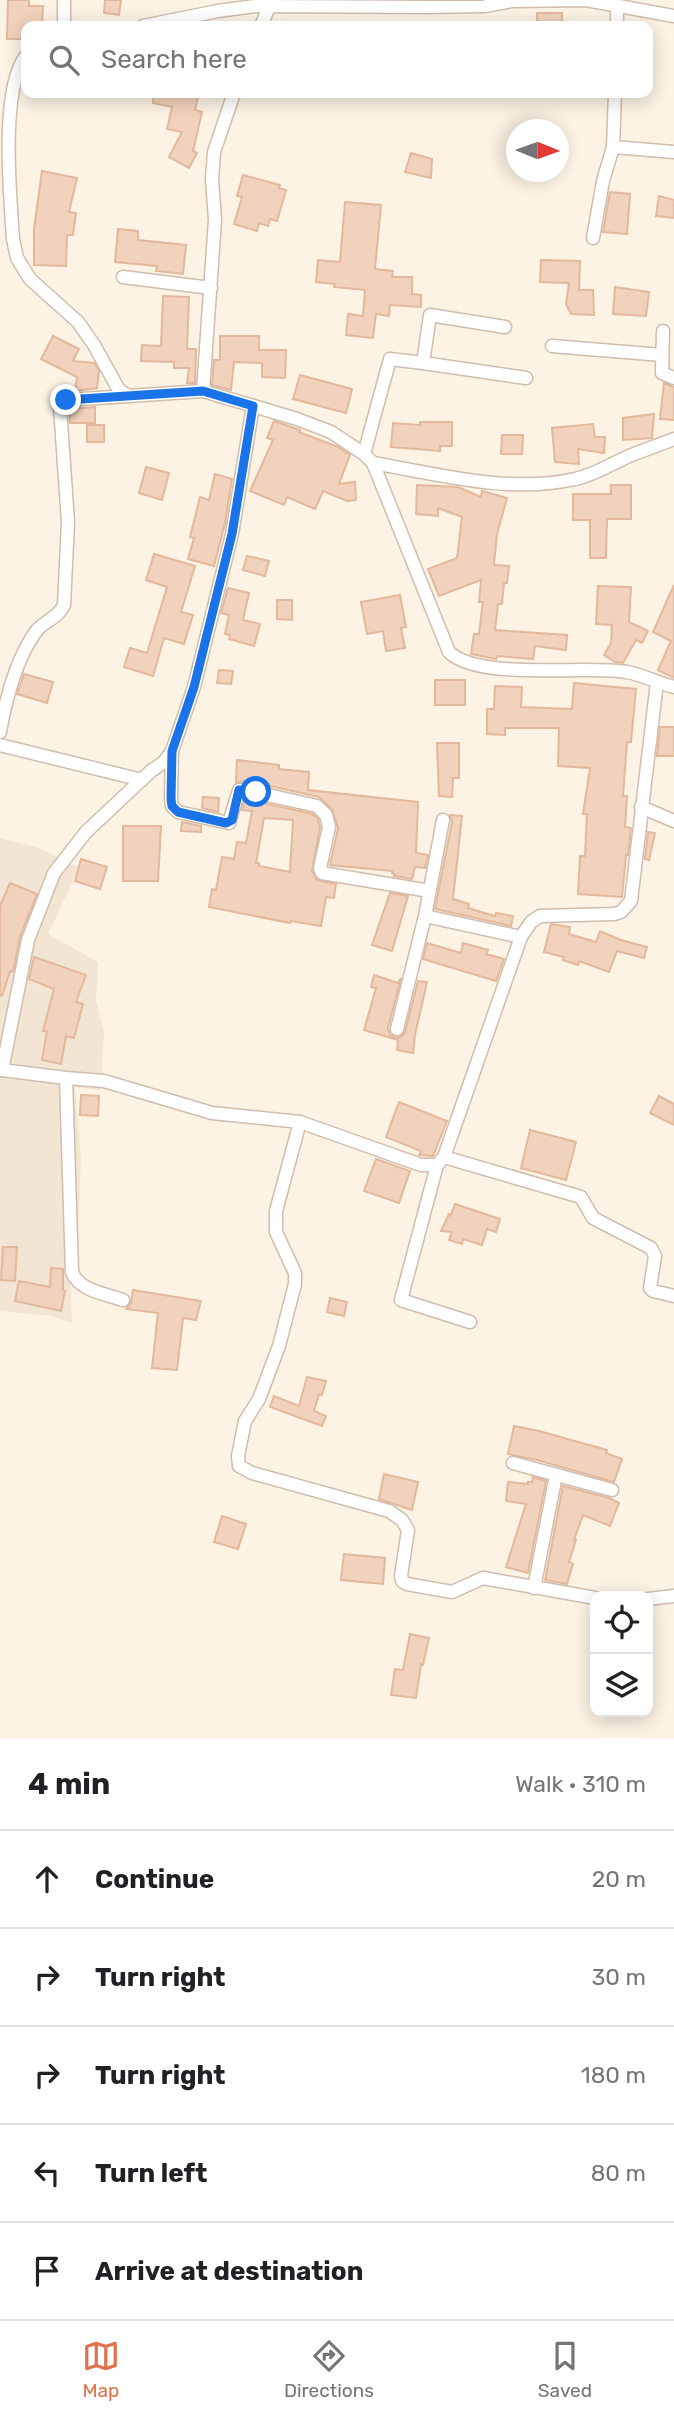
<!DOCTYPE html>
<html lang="en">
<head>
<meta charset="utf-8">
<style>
	:root { --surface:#fff; --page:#f6f6f6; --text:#202124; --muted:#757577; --line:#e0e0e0; --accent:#e46f4b }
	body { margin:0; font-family:Rubik,sans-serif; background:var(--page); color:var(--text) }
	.controls { position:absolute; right:21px; bottom:21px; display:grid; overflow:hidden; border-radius:14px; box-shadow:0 4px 18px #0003 }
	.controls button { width:63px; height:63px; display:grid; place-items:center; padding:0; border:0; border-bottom:2px solid var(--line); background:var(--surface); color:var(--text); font:35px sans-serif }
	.compass { position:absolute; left:506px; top:119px; width:63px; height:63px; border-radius:50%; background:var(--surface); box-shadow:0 4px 18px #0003; rotate:91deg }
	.stop { position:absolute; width:21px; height:21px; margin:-16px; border:5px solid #1a73e8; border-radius:50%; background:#fff }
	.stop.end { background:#1a73e8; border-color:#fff; box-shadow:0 2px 7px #0008 }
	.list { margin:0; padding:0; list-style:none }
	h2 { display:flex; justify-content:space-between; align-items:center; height:91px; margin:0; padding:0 28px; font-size:30px }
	h2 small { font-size:23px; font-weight:400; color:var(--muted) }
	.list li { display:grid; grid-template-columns:46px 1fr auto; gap:21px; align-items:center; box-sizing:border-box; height:98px; padding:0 28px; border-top:2px solid var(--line) }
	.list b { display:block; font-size:26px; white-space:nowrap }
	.list em { font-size:23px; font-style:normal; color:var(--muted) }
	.icon { flex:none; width:38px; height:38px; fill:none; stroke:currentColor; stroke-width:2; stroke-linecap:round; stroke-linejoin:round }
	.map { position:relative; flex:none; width:674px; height:1738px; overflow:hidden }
	.search { position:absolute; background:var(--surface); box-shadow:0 4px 18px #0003; left:21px; right:21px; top:21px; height:77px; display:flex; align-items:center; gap:18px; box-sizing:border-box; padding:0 24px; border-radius:14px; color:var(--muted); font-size:26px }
	.sheet { height:581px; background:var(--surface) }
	nav { display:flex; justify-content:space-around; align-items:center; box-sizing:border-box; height:98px; border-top:2px solid var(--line); background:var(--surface); font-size:19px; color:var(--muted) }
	nav a { display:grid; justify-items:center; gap:4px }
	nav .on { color:var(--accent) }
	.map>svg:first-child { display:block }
	.residential { fill:#f3e5d3 }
	.building { fill:#f1d2bc; stroke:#e3b89d; stroke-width:2; fill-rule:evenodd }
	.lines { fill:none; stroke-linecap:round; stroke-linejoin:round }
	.street-casing { stroke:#cfbdae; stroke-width:15 }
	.street { stroke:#fff; stroke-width:12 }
	.route { stroke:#1a73e8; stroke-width:9 }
</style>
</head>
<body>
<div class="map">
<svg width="674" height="1738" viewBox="0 0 674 1738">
	<rect width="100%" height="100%" fill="#fcf3e4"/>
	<polygon class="residential" points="0,838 39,848 79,868 48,934 98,962 96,1001 104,1032 101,1090 75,1087 81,1159 78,1232 70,1273 72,1323 51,1316 0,1311"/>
	<g class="building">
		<polygon points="8,0 29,0 29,6 43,6 42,26 26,26 26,39 7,39"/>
		<polygon points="105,0 121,0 119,15 104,13"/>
		<rect x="537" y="13" width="25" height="13"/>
		<polygon points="154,93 199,93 195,110 202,112 193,151 197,153 189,168 169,157 182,132 167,129 172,107 153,103"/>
		<polygon points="411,153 432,159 431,178 405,172"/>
		<polygon points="42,171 77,178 69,212 76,213 73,235 67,235 66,266 34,265 34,229"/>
		<polygon points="243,175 280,185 279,188 286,190 277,221 270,219 268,226 259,223 257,231 234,224 242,197 237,196"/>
		<polygon points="610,192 630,194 627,234 603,232"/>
		<polygon points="659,196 674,200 674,218 656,216"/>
		<polygon points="345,202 381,205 375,269 393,271 392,277 412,277 412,294 421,295 421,307 390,305 389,316 376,314 373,338 346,335 348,314 363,316 365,290 334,287 335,284 316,282 318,260 340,262"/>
		<polygon points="118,229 138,231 138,240 186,245 183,274 156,271 157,266 115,262"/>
		<polygon points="541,260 580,261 579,290 593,290 594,315 571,314 566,304 569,283 540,282"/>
		<polygon points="615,287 649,292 646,316 613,314"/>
		<polygon points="163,296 189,297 187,349 196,349 195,383 187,383 189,368 174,368 174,362 141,361 142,345 161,346"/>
		<polygon points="53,336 79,349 73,361 94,363 99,371 97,388 75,391 77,377 41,359"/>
		<polygon points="220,336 259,336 259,350 286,350 285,378 262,377 262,363 234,362 231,390 212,385 214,360 220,360"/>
		<polygon points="300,375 352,389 346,413 293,399"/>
		<polygon points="664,383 674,387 674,420 660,419"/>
		<polygon points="95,407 95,423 70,423 70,409"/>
		<polygon points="654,414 652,438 623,440 623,418"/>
		<polygon points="274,421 300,430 299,432 338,447 350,455 339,484 355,482 356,500 347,501 323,491 315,509 287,497 284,505 250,491 273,440 267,438"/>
		<polygon points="420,422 452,422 452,446 440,446 440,451 391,447 393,423 420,425"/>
		<polygon points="593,424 595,437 605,437 604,453 578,449 579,464 555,462 552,428"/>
		<rect x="87" y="425" width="17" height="17"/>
		<polygon points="502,435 523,435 522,454 501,454"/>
		<polygon points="146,467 169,473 162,500 139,493"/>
		<polygon points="215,474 232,479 225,523 214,566 188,559 194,538 190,537 200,497 209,500"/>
		<polygon points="417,485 458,487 481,497 482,491 507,498 497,534 494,565 509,566 507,583 504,583 502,604 498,604 495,630 567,635 566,650 535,646 533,659 497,656 496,659 471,654 474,634 479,634 483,602 479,602 481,580 439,596 428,569 457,558 462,517 438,508 438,516 416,514"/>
		<polygon points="611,485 631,485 631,519 607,519 606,558 590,558 590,520 573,520 573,494 611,494"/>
		<polygon points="154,554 195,566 181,612 193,615 184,644 164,638 153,676 124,667 130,648 147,653 167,587 146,580"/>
		<polygon points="247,556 269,561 265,576 243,570"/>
		<polygon points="674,585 674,678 658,670 671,641 653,632"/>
		<polygon points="598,586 631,587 629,622 648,631 642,643 636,640 623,663 615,662 604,655 611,643 612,625 596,624"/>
		<polygon points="228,588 249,593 243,620 260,624 254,646 229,639 230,635 225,634 229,615 221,613"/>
		<polygon points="400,595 406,627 401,628 405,648 386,651 383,631 367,634 361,602"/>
		<polygon points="277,600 292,600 292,620 277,619"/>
		<polygon points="219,670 233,671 231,684 217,683"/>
		<polygon points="24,674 53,682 47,703 17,694"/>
		<rect x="435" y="680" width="30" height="25"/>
		<polygon points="574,683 636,689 631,742 627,742 623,796 627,796 625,827 631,828 628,855 626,855 622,897 578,894 580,856 585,856 587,814 583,814 590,768 558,766 559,728 505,728 505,735 487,734 487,709 494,709 495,686 522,687 521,707 572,709"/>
		<polygon points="660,727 674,727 674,756 657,756"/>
		<polygon points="437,743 459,743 459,778 453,778 452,797 439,796"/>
		<polygon points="237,760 279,765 279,769 309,772 308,790 418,802 416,853 428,855 425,868 415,867 412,879 394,876 395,874 392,873 392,871 330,865 338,828 332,809 319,797 247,781 236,782"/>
		<polygon points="203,797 219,798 218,812 202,808"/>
		<path d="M245,799L313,814L318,819L320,827L312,871L317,880L336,884L334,898L326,897L321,926L291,921L290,923L209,907L212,889L216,890L222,857L234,859L237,842L246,843L252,811L242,810ZM264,818L293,820L290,872L259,866V863H256Z"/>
		<polygon points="450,815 462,816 453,899 469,904 468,908 495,916 496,913 513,916 511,926 435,909 452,822"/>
		<polygon points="182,822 201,826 201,832 181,831"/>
		<polygon points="123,826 161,826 158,881 123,881"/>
		<polygon points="648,832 655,833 649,860 645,859"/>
		<polygon points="81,859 107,867 100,889 75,881"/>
		<polygon points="10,883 37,894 20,937 13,972 10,971 2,996 0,995 0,906"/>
		<polygon points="390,893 408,896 392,951 372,945"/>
		<polygon points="551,924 570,927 569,934 596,942 600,931 621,940 647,947 644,958 617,951 609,972 579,961 578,965 563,960 564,957 544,952"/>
		<polygon points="427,943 461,953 463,943 488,950 486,954 504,959 496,981 423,959"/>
		<polygon points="34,957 86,975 76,1002 83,1004 74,1038 66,1036 61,1064 42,1060 47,1031 43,1031 54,989 29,979"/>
		<polygon points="374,975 398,983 401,978 388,1028 390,1035 396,1038 400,1037 405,1032 418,981 427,982 415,1035 413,1053 397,1050 398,1040 364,1030 376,988 371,987"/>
		<polygon points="81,1095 99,1096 98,1116 80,1115"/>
		<polygon points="659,1096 674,1104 674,1125 650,1113"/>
		<polygon points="399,1102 447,1121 433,1156 419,1155 421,1151 386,1137"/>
		<polygon points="530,1130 576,1142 566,1180 521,1168"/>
		<polygon points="376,1159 410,1171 399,1203 364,1191"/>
		<polygon points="455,1204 500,1219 496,1232 487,1229 482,1245 463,1239 462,1244 449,1240 452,1232 441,1231 449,1214 451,1215"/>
		<polygon points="3,1247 17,1247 15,1281 1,1280"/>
		<polygon points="51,1268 63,1269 63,1290 65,1291 61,1311 15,1301 19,1281 50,1287"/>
		<polygon points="133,1290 201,1301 196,1320 183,1318 177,1370 152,1368 158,1313 126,1309 131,1303"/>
		<polygon points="330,1298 347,1302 344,1316 327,1312"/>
		<polygon points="307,1377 326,1381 322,1395 319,1394 314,1411 326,1416 322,1426 270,1407 274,1396 299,1406"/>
		<polygon points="514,1426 539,1431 607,1450 606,1453 622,1459 614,1482 537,1460 508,1454"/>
		<polygon points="384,1474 418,1482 412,1510 379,1499"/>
		<polygon points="533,1477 546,1481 528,1573 506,1567 526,1504 506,1501 508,1482 528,1484 528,1482 532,1482"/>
		<polygon points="563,1486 609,1498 619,1503 610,1526 583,1515 574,1540 576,1540 569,1562 573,1564 567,1584 545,1580"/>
		<polygon points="222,1516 246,1524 238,1549 214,1542"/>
		<polygon points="344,1554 385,1558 383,1584 341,1580"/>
		<polygon points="410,1634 429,1638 423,1665 421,1664 416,1698 391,1695 395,1669 403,1670"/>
	</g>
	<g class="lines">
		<defs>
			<g id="street">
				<polyline points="64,0 64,26"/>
				<polyline points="143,26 218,11 255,6 428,7 485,6 512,1 586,0 674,16"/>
				<polyline points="261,26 272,0"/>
				<polyline points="617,26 617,6"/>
				<path d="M26,56C0,89 10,194 13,239L17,258L30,279L78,322L94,345L119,390L128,396L203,391L297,419L331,432L364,454L373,463L449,652C479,681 584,665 627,672C643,675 658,683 674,687"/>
				<polyline points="613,147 674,152"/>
				<polyline points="593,238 603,181 613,147 615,93"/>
				<polyline points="123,277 211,288"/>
				<polyline points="505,327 430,315 423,363 526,378"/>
				<polyline points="663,331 662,373 674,378"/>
				<polyline points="552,346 662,355"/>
				<polyline points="203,391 215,220 212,179 214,152 234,93"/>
				<polyline points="364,454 390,359 423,363"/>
				<path d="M373,463C438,474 509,494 575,479C595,475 611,464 629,456C644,450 659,445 674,439"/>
				<polyline points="657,682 631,901 621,912 614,914 540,916 531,922 521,937 444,1157 581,1197 593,1218 651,1248 655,1256 650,1288 653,1291 674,1296"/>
				<path d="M0,732C6,698 16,658 37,630C46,620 58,618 64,605L68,522L60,407L66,400L128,396"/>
				<polyline points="0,745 142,780"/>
				<polyline points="172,751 171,799 172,806 178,812 229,823 239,790 245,790 317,806 326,815 329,827 320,868 322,873 430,891"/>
				<polyline points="641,807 674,821"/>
				<polyline points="443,820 425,916 521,937"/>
				<polyline points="397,1029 425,916"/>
				<polyline points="0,1070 2,1070 28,940 54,873 86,832 151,771 164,762 172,751 194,687 232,534 253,406"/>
				<polyline points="2,1070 66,1078 104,1081 212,1113 300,1122 421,1165 437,1165 444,1157"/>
				<path d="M66,1078L72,1272C79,1291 106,1294 123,1300"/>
				<polyline points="300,1122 276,1211 276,1232 295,1273 295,1284 279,1346 259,1399 245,1421 238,1456 239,1466 252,1473 389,1511 402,1520 408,1530 401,1576 402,1581 407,1584 452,1592 483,1578 595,1598"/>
				<polyline points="437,1165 401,1300 470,1322"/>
				<polyline points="513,1463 612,1490"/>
				<polyline points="534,1588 556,1475"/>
				<polyline points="648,1599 674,1596"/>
			</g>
		</defs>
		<use href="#street" class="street-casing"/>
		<use href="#street" class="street"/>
	</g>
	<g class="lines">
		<polyline class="route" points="66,400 203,391 253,406 232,534 194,687 172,751 171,799 172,806 178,812 226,823 232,820 239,790 256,792"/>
	</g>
</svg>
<div class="controls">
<button><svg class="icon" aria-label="locate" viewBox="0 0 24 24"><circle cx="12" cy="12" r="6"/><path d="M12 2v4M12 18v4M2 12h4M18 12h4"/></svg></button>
<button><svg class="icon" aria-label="layers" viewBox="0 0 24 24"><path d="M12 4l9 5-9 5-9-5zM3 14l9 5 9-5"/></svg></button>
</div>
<svg class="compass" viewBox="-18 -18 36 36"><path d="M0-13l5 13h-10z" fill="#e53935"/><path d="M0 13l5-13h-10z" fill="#757577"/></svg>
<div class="stop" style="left:256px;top:792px"></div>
<div class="stop end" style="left:66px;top:400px"></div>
<div class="search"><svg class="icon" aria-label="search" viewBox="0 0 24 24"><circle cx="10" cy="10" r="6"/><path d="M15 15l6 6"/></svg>Search here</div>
</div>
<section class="sheet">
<h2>4 min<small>Walk · 310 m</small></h2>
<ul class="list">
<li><svg class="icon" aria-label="ahead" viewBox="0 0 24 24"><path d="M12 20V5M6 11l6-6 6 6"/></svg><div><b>Continue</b></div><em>20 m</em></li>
<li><svg class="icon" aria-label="right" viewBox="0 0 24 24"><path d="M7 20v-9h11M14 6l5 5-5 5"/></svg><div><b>Turn right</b></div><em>30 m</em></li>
<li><svg class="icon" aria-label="right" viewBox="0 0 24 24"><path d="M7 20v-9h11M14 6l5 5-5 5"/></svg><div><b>Turn right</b></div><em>180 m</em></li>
<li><svg class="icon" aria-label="left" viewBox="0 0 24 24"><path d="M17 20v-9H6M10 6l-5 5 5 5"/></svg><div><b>Turn left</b></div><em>80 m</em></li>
<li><svg class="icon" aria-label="arrive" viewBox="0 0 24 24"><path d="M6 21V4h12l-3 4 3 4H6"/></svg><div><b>Arrive at destination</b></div></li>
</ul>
</section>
<nav>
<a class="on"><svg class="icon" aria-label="map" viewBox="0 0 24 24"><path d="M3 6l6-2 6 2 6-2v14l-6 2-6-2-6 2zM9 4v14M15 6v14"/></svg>Map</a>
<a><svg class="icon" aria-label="directions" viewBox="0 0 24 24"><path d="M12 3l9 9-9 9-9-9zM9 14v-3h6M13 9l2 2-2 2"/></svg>Directions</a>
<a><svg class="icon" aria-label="saved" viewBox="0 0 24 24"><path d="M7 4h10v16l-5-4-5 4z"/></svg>Saved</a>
</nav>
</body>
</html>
